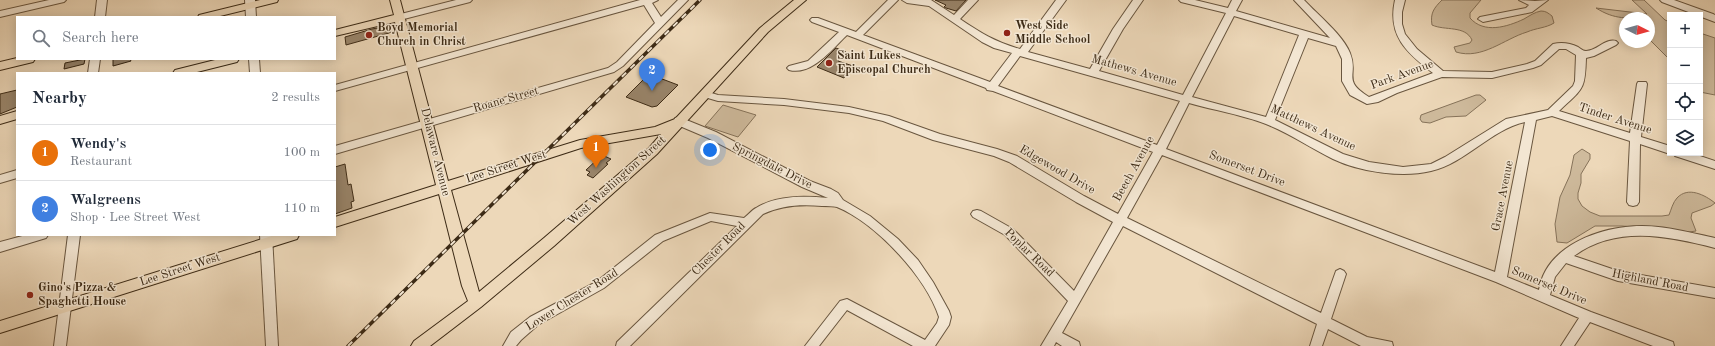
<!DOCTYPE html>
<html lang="en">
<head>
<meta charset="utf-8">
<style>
	:root { --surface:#fff; --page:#f6f6f7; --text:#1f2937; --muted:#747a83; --line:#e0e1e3; --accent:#8f2418 }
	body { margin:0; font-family:"Old Standard TT",serif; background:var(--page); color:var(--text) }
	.controls { position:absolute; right:12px; top:12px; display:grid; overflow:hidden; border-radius:0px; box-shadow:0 2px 10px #0003 }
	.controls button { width:36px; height:36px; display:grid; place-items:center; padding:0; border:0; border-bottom:1px solid var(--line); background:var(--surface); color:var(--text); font:20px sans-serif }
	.compass { position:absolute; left:1619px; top:12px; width:36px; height:36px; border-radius:50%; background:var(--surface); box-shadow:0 2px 10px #0003; rotate:96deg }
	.you { position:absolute; left:710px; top:150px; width:14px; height:14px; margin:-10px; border:3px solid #fff; border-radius:50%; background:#1a73e8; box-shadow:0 0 0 6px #1a73e833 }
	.badge { display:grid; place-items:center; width:26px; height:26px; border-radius:50%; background:var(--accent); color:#fff; font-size:13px; font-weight:700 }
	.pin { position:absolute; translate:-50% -33px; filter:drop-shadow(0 1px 2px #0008) }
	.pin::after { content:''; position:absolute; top:21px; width:14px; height:12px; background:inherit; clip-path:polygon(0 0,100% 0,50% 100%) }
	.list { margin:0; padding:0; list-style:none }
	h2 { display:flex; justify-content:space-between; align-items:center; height:52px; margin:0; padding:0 16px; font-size:17px }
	h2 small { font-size:13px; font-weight:400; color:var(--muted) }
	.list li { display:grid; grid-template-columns:26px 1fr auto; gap:12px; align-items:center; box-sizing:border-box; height:56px; padding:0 16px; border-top:1px solid var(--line) }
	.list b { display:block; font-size:15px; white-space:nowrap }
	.list p { margin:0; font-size:13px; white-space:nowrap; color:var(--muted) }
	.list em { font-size:13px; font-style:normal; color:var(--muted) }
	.icon { flex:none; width:22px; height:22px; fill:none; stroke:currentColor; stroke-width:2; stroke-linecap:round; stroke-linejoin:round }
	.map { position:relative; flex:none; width:1715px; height:346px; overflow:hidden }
	.search { position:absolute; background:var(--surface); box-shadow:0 2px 10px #0003; left:16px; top:16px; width:320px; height:44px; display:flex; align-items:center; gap:10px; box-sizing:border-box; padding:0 14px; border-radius:0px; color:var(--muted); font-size:15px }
	.panel { position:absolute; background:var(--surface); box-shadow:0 2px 10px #0003; left:16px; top:72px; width:320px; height:164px; border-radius:0px }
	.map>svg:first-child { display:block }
	.green { fill:#cfbb9d; stroke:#86735a }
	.building { fill:#99856b; stroke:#3d2b16 }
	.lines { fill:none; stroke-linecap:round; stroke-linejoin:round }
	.minor-casing { stroke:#69563f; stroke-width:2 }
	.major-casing { stroke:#3d2b16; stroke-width:2 }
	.minor { fill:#f3e6d2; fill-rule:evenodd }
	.major { fill:#edd8b9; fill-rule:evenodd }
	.rail-casing { stroke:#3d2b16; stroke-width:3.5 }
	.rail { stroke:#f3e6d2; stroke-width:2; stroke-dasharray:6; stroke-linecap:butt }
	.poi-dot { fill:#8f2418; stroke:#f3e6d2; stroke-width:1.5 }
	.labels { text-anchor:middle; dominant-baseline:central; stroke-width:3; stroke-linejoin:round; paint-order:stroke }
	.poi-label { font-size:12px; font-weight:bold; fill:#3d2b16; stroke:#f3e6d2; text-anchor:start }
	.street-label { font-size:12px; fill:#3d2b16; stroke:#f3e6d2 }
</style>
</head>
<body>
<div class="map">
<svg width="1715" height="346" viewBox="0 0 1715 346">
	<rect width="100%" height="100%" fill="#edd8b9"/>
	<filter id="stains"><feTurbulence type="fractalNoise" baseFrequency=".005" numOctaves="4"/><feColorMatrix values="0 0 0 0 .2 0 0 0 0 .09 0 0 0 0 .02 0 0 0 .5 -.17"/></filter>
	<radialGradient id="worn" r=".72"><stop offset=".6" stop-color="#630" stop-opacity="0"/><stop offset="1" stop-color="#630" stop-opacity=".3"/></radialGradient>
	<g class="green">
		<path d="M1442,0H1481L1470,13V18C1484,34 1507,27 1524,19C1529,16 1535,12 1541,11C1546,11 1548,13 1552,16L1554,23C1546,28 1536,28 1527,32C1504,39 1482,60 1456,52L1454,47L1470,43L1472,40C1465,25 1445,31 1432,25C1430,13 1434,8 1442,0Z"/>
		<path d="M1632,0H1644L1665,20L1670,22V60L1649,39V18C1627,18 1615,20 1596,8L1647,14Z"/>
		<polygon points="1700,33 1715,38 1715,95 1700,92"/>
		<polygon points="1476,95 1480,95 1486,100 1466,116 1446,117 1430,123 1422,122 1420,119 1421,115"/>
		<polygon points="723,105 756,115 738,137 705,126"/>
		<path d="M1582,149L1590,154V159L1581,174V183L1578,193V199L1582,206L1590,212L1600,216H1662L1669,215C1671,210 1673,202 1677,198C1688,186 1705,195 1715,203L1711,206L1692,213L1691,218L1696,231L1689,232L1622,226H1595L1567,243L1557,242L1555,224L1560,197L1570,175L1574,155Z"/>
	</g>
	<g class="building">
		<polygon points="935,0 966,0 956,11 946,8 944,7 946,5"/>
		<polygon points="389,26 391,32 389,33 346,45 345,37 372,29"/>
		<polygon points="836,48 846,52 838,61 853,66 844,78 817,67"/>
		<polygon points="85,59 84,64 64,69 65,63"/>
		<polygon points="113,59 130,59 131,61 113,66"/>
		<polygon points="649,74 678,85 657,106 652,107 626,97"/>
		<polygon points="17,90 17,107 0,114 0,94"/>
		<polygon points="602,155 611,159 606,163 608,164 593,178 587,175 590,172 586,170"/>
		<polygon points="345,164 348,185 351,184 354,201 351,202 352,208 335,214 335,167"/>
	</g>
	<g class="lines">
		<defs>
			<g id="minor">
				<polygon points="49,0 66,0 64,2 0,17 0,11"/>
				<polygon points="97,0 107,0 105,17 95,17"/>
				<polygon points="245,0 255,0 256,17 246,17"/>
				<polygon points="456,0 472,0 470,2 400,20 395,17 397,15"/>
				<polygon points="640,0 658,0 652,3 661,17 678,0 688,0 623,66 614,72 335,154 335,146 608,68 617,62 655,23 644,5 335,91 335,85"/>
				<path d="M888,0H898L863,35L990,82L1012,53L994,48L982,42L929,6L907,3L902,0H931L954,15L968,0H978L960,19C981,33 995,42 1020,49L1056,0H1066L1028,52L1090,69L1113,29L1133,0H1143L1123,29L1099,71L1183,95L1226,13L1181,2L1179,0H1195L1228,8L1232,0H1242L1236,11L1330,38L1294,0H1304C1318,15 1343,35 1350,53C1359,75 1341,80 1369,97L1433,73C1407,53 1387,36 1395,0H1405L1402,12V24L1405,34L1417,49L1443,71L1492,72L1527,64L1535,61L1553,44C1561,42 1570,43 1578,47C1581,49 1583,51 1586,51C1597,51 1605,38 1616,41L1618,43L1616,45L1594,56L1586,58C1585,91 1583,88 1559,111L1630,133L1637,84L1638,82H1646L1647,84L1641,137L1670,146V153H1673L1670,154L1640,144L1639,202L1637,205L1633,206L1629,205L1627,202L1630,141L1552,116L1536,120L1507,277L1539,290C1546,245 1602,226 1642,226C1667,226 1691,233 1715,238V248C1668,236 1616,225 1574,256L1618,271L1715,288V298L1618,281L1566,263L1555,277L1550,295L1591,312L1673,342L1674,346H1653L1590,322L1574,346H1561L1579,318L1496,282L1162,155L1127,218L1321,313L1336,271L1340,269L1344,271L1346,274L1331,319L1367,337L1392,342L1393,346H1361L1328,329L1322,346H1310L1317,324L1123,226L1062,333L1079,342L1080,346H1062L1056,342L1054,346H1041L1068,301L1005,235L973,217L971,214L973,211L977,210L981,211L1013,229L1074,291L1113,222L1076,202L1009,162L994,156L933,140L883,121L849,113L784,105L718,101L701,96L700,94L705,91L718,95L784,99L849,107L889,116L940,134L997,149L1017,156L1084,196L1118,214L1153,152L993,91L987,90L986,88L847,35C832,49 812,76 789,70L787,68L789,66L808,61L839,32L812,22L810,20L812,18H818L856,32ZM1234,16L1299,35L1266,117L1192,97ZM1308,38L1336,46L1342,59V81L1350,95L1367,104L1378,102L1397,93L1442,77L1492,78L1533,68L1541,65L1559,49H1566L1576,55L1575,81L1573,86L1548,110L1506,119L1445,157L1431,164L1403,167L1369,162L1343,154L1275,120ZM1020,56L1180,101L1157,145L998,86ZM1189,103C1213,110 1243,115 1266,124C1289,133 1311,148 1333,159C1360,172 1403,178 1431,171C1466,163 1490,130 1525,122L1495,272L1166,149Z"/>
				<polygon points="1519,0 1535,1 1548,0 1532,12 1483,22 1478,19 1480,17 1526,8 1529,5"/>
				<polygon points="1660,0 1674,0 1713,14 1715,15 1715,22 1662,2"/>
				<polygon points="90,59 100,59 98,73 88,73"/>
				<polygon points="249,59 259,59 260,73 250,73"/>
				<path d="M679,117L716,132L810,181L831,189L838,193L843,200L870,216L898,239L918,260L933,282L949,311L951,317L949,325L935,346H913L847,310L819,346H805L840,301L847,299L925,340L937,323L939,317C926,277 876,223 837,207C833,206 827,206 822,206C801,204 782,205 763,214L630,346H616L617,342L737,226L711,221L663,241L604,288L538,325L521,340L516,346H503L511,332L530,317L596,282L655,235L710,213L744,218C748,215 752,210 756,208C777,195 804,196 828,198L802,187L708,138L675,124L674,121L675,118Z"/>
				<polygon points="1674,153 1691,153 1715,161 1715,169 1675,156"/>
				<polygon points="17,170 17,178 0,183 0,175"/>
				<polygon points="26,235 48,235 46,238 0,252 0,242"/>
				<polygon points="68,235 80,235 66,346 54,346"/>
				<polygon points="260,235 272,235 278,346 266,346"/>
			</g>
			<g id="major">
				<polygon points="260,0 278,0 277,2 216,17 198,17 199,15"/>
				<path d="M390,0H400L448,181L580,140L655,127L675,119L760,28L794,0H806L768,32L657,154L554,246L481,307L430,346H411L414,341L468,301L462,286L439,194L335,227V217L436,185L395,22L335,36V30L394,15ZM661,134L649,148L544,238L479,292L451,190L581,148Z"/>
				<polygon points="17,58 35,59 33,62 0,70 0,62"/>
				<polygon points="219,59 239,59 237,62 193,73 173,73 175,70"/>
				<polygon points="17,111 17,119 0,124 0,116"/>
				<polygon points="275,235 299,235 297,239 0,333 0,321"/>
			</g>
		</defs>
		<use href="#minor" class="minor-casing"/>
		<use href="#major" class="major-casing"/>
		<use href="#minor" class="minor"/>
		<use href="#major" class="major"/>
		<defs>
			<polyline id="rail" points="348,346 700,0"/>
		</defs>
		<use href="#rail" class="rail-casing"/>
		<use href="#rail" class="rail"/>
	</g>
	<g class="poi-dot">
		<circle cx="1007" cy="33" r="4"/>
		<circle cx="369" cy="35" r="4"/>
		<circle cx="829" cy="63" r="4"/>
		<circle cx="30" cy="295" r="4"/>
	</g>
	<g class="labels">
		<g class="poi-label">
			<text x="1015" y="26">West Side<tspan x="1015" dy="14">Middle School</tspan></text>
			<text x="377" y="28">Boyd Memorial<tspan x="377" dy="14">Church in Christ</tspan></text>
			<text x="837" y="56">Saint Lukes<tspan x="837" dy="14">Episcopal Church</tspan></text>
			<text x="38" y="288">Gino's Pizza &amp;<tspan x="38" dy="14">Spaghetti House</tspan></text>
		</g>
		<g class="street-label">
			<text transform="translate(1134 71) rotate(16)">Mathews Avenue</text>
			<text transform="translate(1402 75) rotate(-20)">Park Avenue</text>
			<text transform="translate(506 100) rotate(-16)">Roane Street</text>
			<text transform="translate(1615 119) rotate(18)">Tinder Avenue</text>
			<text transform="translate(1313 128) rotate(25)">Matthews Avenue</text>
			<text transform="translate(435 152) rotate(76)">Delaware Avenue</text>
			<text transform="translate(772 166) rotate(27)">Springdale Drive</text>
			<text transform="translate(506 167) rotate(-18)">Lee Street West</text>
			<text transform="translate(1134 169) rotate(-61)">Beech Avenue</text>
			<text transform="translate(1247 169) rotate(21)">Somerset Drive</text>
			<text transform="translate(1057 170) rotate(30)">Edgewood Drive</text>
			<text transform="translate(617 181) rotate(-42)">West Washington Street</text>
			<text transform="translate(1503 196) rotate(-79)">Grace Avenue</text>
			<text transform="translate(719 249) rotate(-45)">Chester Road</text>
			<text transform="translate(1029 253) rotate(44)">Poplar Road</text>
			<text transform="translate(180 270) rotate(-18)">Lee Street West</text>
			<text transform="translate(1650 281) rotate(11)">Highland Road</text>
			<text transform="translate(1549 286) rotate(23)">Somerset Drive</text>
			<text transform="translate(572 300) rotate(-32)">Lower Chester Road</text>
		</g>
	</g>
	<rect width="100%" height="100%" filter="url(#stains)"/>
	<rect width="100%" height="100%" fill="url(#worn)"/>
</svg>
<div class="controls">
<button>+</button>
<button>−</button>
<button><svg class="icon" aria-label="locate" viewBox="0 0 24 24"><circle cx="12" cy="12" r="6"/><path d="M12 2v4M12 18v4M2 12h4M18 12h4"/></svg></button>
<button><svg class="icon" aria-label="layers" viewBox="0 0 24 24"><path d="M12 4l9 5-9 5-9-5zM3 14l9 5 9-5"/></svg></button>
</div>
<svg class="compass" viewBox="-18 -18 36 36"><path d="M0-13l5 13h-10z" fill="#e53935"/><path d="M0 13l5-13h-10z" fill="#747a83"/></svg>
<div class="you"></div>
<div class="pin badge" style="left:596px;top:168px;background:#e8710a">1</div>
<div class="pin badge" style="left:652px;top:91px;background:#3f7fe0">2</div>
<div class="search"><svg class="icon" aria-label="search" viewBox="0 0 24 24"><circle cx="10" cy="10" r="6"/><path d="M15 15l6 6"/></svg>Search here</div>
<section class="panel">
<h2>Nearby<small>2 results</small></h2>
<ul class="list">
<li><span class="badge" style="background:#e8710a">1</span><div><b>Wendy's</b><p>Restaurant</p></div><em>100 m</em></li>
<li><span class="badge" style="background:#3f7fe0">2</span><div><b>Walgreens</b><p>Shop · Lee Street West</p></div><em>110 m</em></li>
</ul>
</section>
</div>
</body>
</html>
